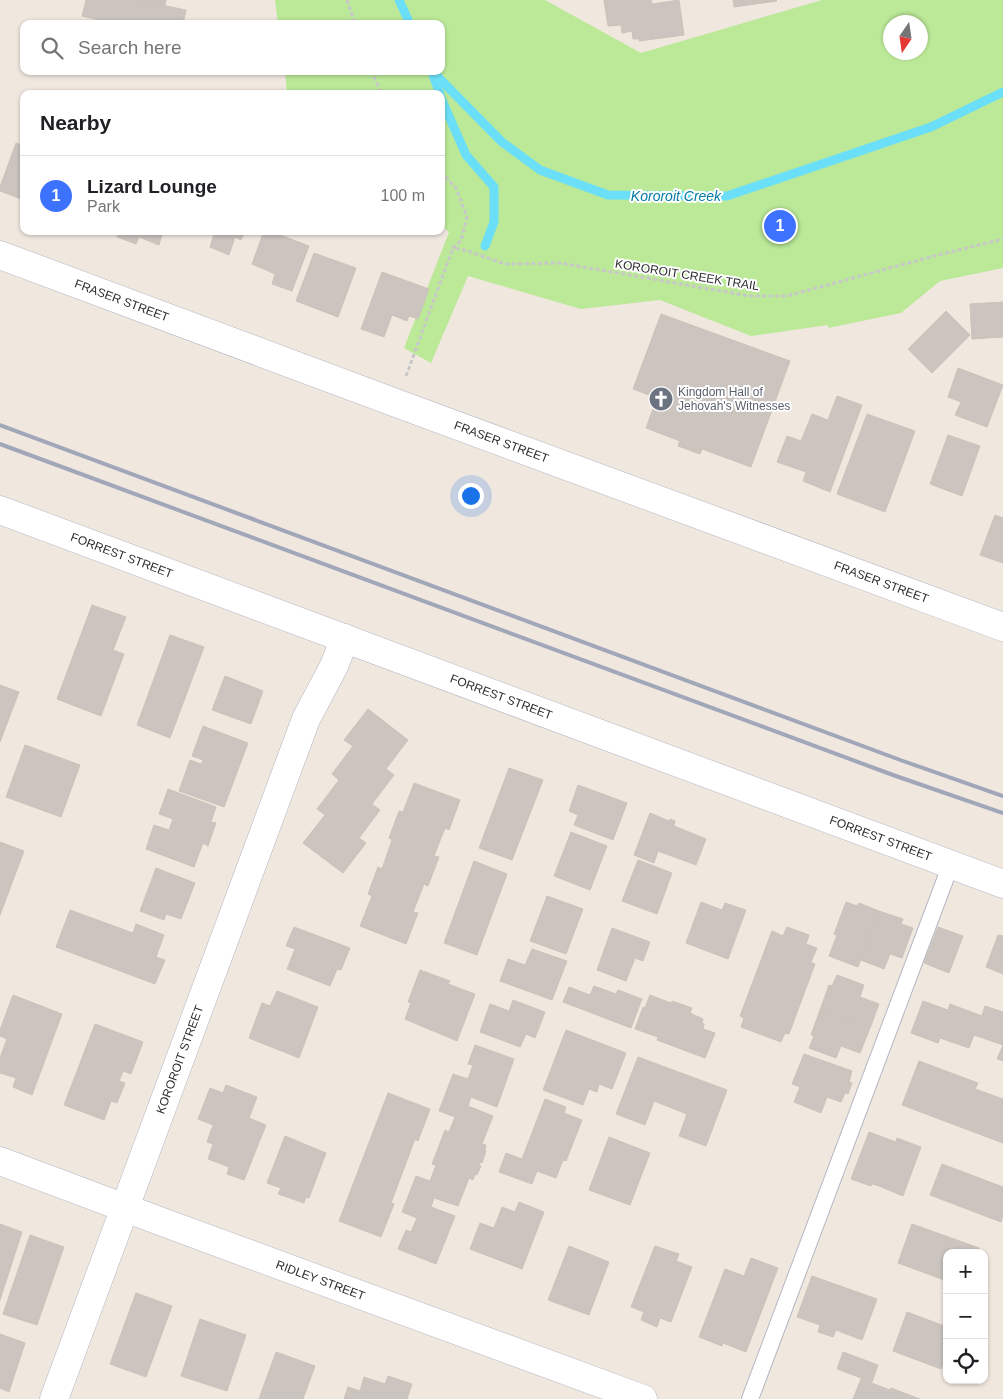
<!DOCTYPE html>
<html lang="en">
<head>
<meta charset="utf-8">
<style>
	:root { --surface:#fff; --page:#f2f2f2; --text:#202124; --muted:#757577; --line:#e0e0e0; --accent:#3d72ff }
	body { margin:0; font-family:Arial,sans-serif; background:var(--page); color:var(--text) }
	.controls { position:absolute; right:15px; bottom:15px; display:grid; overflow:hidden; border-radius:10px; box-shadow:0 1px 4px #0004 }
	.controls button { width:45px; height:45px; display:grid; place-items:center; padding:0; border:0; border-bottom:1px solid var(--line); background:var(--surface); color:var(--text); font:25px sans-serif }
	.compass { position:absolute; left:883px; top:15px; width:45px; height:45px; border-radius:50%; background:var(--surface); box-shadow:0 1px 4px #0004; rotate:193deg }
	.you { position:absolute; left:470px; top:495px; width:18px; height:18px; margin:-12px; border:4px solid #fff; border-radius:50%; background:#1a73e8; box-shadow:0 0 0 8px #1a73e833 }
	.badge { display:grid; place-items:center; width:32px; height:32px; border-radius:50%; background:var(--accent); color:#fff; font-size:16px; font-weight:700 }
	.pin { position:absolute; translate:-50% -50%; border:2px solid #fff; box-shadow:0 1px 5px #0006 }
	.list { margin:0; padding:0; list-style:none }
	h2 { display:flex; justify-content:space-between; align-items:center; height:65px; margin:0; padding:0 20px; font-size:21px }
	h2 small { font-size:16px; font-weight:400; color:var(--muted) }
	.list li { display:grid; grid-template-columns:32px 1fr auto; gap:15px; align-items:center; box-sizing:border-box; height:80px; padding:0 20px; border-top:1px solid var(--line) }
	.list b { display:block; font-size:19px; white-space:nowrap }
	.list p { margin:0; font-size:16px; white-space:nowrap; color:var(--muted) }
	.list em { font-size:16px; font-style:normal; color:var(--muted) }
	.icon { flex:none; width:28px; height:28px; fill:none; stroke:currentColor; stroke-width:2; stroke-linecap:round; stroke-linejoin:round }
	.map { position:relative; flex:none; width:1003px; height:1399px; overflow:hidden }
	.search { position:absolute; background:var(--surface); box-shadow:0 1px 4px #0004; left:20px; top:20px; width:425px; height:55px; display:flex; align-items:center; gap:12px; box-sizing:border-box; padding:0 18px; border-radius:10px; color:var(--muted); font-size:19px }
	.panel { position:absolute; background:var(--surface); box-shadow:0 1px 4px #0004; left:20px; top:90px; width:425px; height:145px; border-radius:10px }
	.map>svg:first-child { display:block }
	.green { fill:#bbe998; fill-rule:evenodd }
	.lines { fill:none; stroke-linecap:round; stroke-linejoin:round }
	.stream { stroke:#6cdff8; stroke-width:9 }
	.building { fill:#cbc4bf; stroke:#ccc3b8 }
	.service-casing { stroke:#b3b7c2; stroke-width:18 }
	.minor-casing { stroke:#b3b7c2; stroke-width:29 }
	.tertiary-casing { stroke:#b3b7c2; stroke-width:29 }
	.path { stroke:#c8c8c8; stroke-width:3; stroke-dasharray:4 2.5; stroke-linecap:butt }
	.service { stroke:#fff; stroke-width:16 }
	.minor { stroke:#fff; stroke-width:28 }
	.tertiary { stroke:#fff; stroke-width:28 }
	.rail { stroke:#a1a7b9; stroke-width:4 }
	.labels { text-anchor:middle; dominant-baseline:central; stroke-width:4; stroke-linejoin:round; paint-order:stroke }
	.street-label { font-size:12px; fill:#2d2d2d; stroke:#fff }
	.worship-label { font-size:12px; fill:#5b616d; stroke:#fff; text-anchor:start }
	.water-label { font-size:14px; font-style:italic; fill:#047aa4; stroke:#fff }
</style>
</head>
<body>
<div class="map">
<svg width="1003" height="1399" viewBox="0 0 1003 1399">
	<rect width="100%" height="100%" fill="#f0e7df"/>
	<path class="green" d="M275,0H545L641,53L822,0H1003V268L940,281L901,313L828,328V325L751,336L660,300L581,309L468,276L431,363L404,348L449,232L441,225V94H289L287,92L285,71H441V24H278ZM890,22H920V52H890Z"/>
	<g class="lines">
		<g class="stream">
			<polyline points="399,0 410,24"/>
			<polyline points="432,71 502,142 540,170 608,195 727,196 931,127 1003,92"/>
			<polyline points="433,75 440,94"/>
			<polyline points="441,98 466,155 494,187 494,222 485,246"/>
		</g>
	</g>
	<g class="building">
		<polygon points="86,0 137,0 186,10 183,24 98,24 99,20 82,16"/>
		<polygon points="137,0 166,0 165,6"/>
		<polygon points="604,0 651,0 652,4 679,0 684,35 639,41 639,39 633,39 632,31 622,33 621,25 608,26"/>
		<polygon points="733,0 776,0 777,1 734,7"/>
		<polygon points="16,143 24,146 24,200 0,191 0,187"/>
		<polygon points="119,231 163,231 159,245 139,237 136,244 117,237"/>
		<polygon points="215,231 245,231 241,240 235,237 229,255 210,247"/>
		<polygon points="264,231 270,231 309,246 292,291 272,284 275,274 252,264"/>
		<polygon points="314,253 356,268 338,317 296,301"/>
		<polygon points="382,272 429,289 418,319 409,316 407,321 392,315 384,337 361,329"/>
		<polygon points="1003,302 1003,337 972,339 970,304"/>
		<polygon points="946,311 970,335 932,373 908,349"/>
		<polygon points="661,314 790,361 751,467 702,449 700,454 678,446 680,441 646,428 657,398 633,389"/>
		<polygon points="958,368 1003,385 987,427 955,415 961,402 948,397"/>
		<polygon points="837,396 862,405 830,492 803,481 806,472 777,462 787,436 801,441 812,414 828,420"/>
		<polygon points="867,414 915,431 885,512 837,494"/>
		<polygon points="948,435 980,446 962,496 930,484"/>
		<polygon points="995,515 1003,518 1003,563 980,555"/>
		<polygon points="92,605 126,617 113,650 124,654 101,716 57,699"/>
		<polygon points="170,635 204,647 170,738 137,725"/>
		<polygon points="225,676 263,691 251,724 212,710"/>
		<polygon points="0,685 19,692 0,742"/>
		<polygon points="368,709 408,740 386,769 394,775 372,804 380,810 359,838 366,843 343,873 303,843 325,815 317,809 339,780 332,774 353,746 344,740"/>
		<polygon points="203,726 248,743 224,807 179,791 190,760 201,764 203,760 192,756"/>
		<polygon points="25,745 80,765 61,817 6,797"/>
		<polygon points="509,768 543,780 512,860 479,848"/>
		<polygon points="414,783 460,800 449,830 445,828 434,856 439,857 428,886 424,884 413,912 418,913 406,944 360,926 372,896 368,894 378,867 382,869 392,840 389,838 399,811 403,812"/>
		<polygon points="578,785 627,803 613,840 574,825 578,815 569,811"/>
		<polygon points="168,789 216,807 211,822 216,823 208,846 203,843 194,867 146,849 154,825 169,830 173,819 159,814"/>
		<polygon points="650,813 669,821 670,819 675,821 674,826 706,839 696,865 658,851 654,863 634,855"/>
		<polygon points="571,832 607,846 590,890 554,876"/>
		<polygon points="0,842 24,851 0,915"/>
		<polygon points="638,860 672,873 657,914 622,901"/>
		<polygon points="474,861 507,874 477,955 444,943"/>
		<polygon points="156,868 195,883 181,919 166,914 164,920 140,911"/>
		<polygon points="547,896 583,909 566,954 530,941"/>
		<polygon points="701,902 722,910 725,903 746,910 728,959 686,943"/>
		<polygon points="846,902 857,906 859,903 879,911 858,967 829,956 837,935 834,934"/>
		<polygon points="70,910 133,933 136,924 164,935 156,957 165,960 155,984 56,947"/>
		<polygon points="879,911 903,919 901,924 913,928 902,958 890,954 884,969 861,960"/>
		<polygon points="294,927 350,948 341,970 337,969 330,986 287,969 295,949 286,946"/>
		<polygon points="787,927 809,935 806,944 817,948 811,962 815,964 789,1034 785,1033 781,1042 741,1027 744,1018 740,1016 772,931 783,936"/>
		<polygon points="938,927 963,936 949,973 924,963"/>
		<polygon points="612,928 650,942 643,961 635,958 626,981 597,970"/>
		<polygon points="998,935 1003,936 1003,974 986,967"/>
		<polygon points="532,949 567,961 552,1000 500,981 508,959 525,965"/>
		<polygon points="420,970 450,981 448,984 475,994 457,1041 405,1019 411,1003 408,1002"/>
		<polygon points="837,975 864,985 860,997 879,1004 870,1028 820,1010 829,985 832,986"/>
		<polygon points="594,986 616,994 618,990 642,999 631,1028 563,1002 569,987 590,995"/>
		<polygon points="277,991 318,1007 299,1058 249,1038 262,1003 270,1006"/>
		<polygon points="13,995 62,1014 32,1095 13,1087 16,1078 0,1073 0,1058 7,1039 0,1036 0,1030"/>
		<polygon points="650,995 671,1003 672,1001 692,1008 690,1013 703,1019 702,1023 704,1024 703,1029 715,1033 705,1058 657,1040 658,1037 635,1029 643,1007 645,1008"/>
		<polygon points="513,1000 545,1012 535,1038 526,1034 520,1047 480,1032 490,1004 509,1011"/>
		<polygon points="923,1001 948,1010 950,1004 982,1016 985,1006 1003,1012 1003,1061 997,1059 1003,1045 974,1035 969,1048 940,1038 938,1043 911,1033"/>
		<polygon points="820,1010 870,1028 860,1053 841,1046 836,1058 809,1048 814,1036 811,1035"/>
		<polygon points="95,1024 143,1042 131,1074 123,1071 119,1081 125,1083 117,1103 111,1101 104,1120 64,1105"/>
		<polygon points="566,1030 626,1053 612,1089 599,1084 597,1092 589,1089 583,1105 543,1090"/>
		<polygon points="475,1045 514,1059 497,1107 471,1097 468,1106 493,1116 482,1144 486,1145 485,1150 486,1151 482,1163 480,1162 479,1166 481,1166 477,1175 475,1174 473,1180 469,1178 458,1206 434,1198 431,1207 455,1216 436,1264 398,1249 406,1230 411,1232 417,1218 402,1212 416,1176 430,1181 436,1165 432,1164 445,1130 449,1132 455,1117 439,1111 453,1074 468,1079 473,1065 468,1064"/>
		<polygon points="804,1054 852,1071 849,1082 852,1083 848,1094 845,1093 841,1102 827,1097 821,1113 794,1102 800,1087 792,1084"/>
		<polygon points="638,1057 727,1090 706,1146 679,1136 687,1114 654,1101 645,1125 616,1114"/>
		<polygon points="919,1061 978,1083 975,1089 1003,1099 1003,1143 902,1105"/>
		<polygon points="226,1085 257,1097 249,1118 266,1125 244,1180 227,1174 229,1167 208,1159 213,1144 207,1142 213,1125 198,1119 210,1088 223,1093"/>
		<polygon points="388,1093 430,1109 418,1141 415,1139 391,1203 394,1204 381,1237 339,1221"/>
		<polygon points="545,1099 566,1107 564,1113 582,1120 566,1161 563,1160 556,1178 537,1171 532,1184 499,1172 506,1153 522,1159"/>
		<polygon points="869,1132 896,1142 897,1138 921,1147 903,1196 879,1186 872,1184 871,1186 851,1179"/>
		<polygon points="285,1136 326,1153 309,1198 306,1197 304,1203 278,1194 281,1188 267,1183"/>
		<polygon points="609,1137 650,1153 630,1205 589,1190"/>
		<polygon points="942,1164 1003,1187 1003,1216 1001,1222 930,1195"/>
		<polygon points="519,1202 544,1212 522,1269 470,1249 480,1223 494,1228 502,1207 515,1212"/>
		<polygon points="0,1224 22,1232 0,1300"/>
		<polygon points="912,1224 979,1248 978,1253 947,1253 947,1281 898,1263"/>
		<polygon points="30,1235 64,1247 37,1325 3,1314"/>
		<polygon points="569,1246 609,1262 589,1315 548,1300"/>
		<polygon points="655,1246 679,1254 676,1261 692,1267 671,1322 660,1318 657,1327 641,1320 644,1312 631,1307"/>
		<polygon points="751,1258 778,1268 746,1352 723,1343 722,1346 699,1337 725,1269 744,1276"/>
		<polygon points="812,1276 877,1299 862,1340 836,1330 833,1337 818,1332 820,1325 797,1317"/>
		<polygon points="136,1293 172,1306 146,1377 110,1364"/>
		<polygon points="907,1312 947,1327 947,1352 941,1369 893,1351"/>
		<polygon points="200,1319 246,1335 227,1391 181,1376"/>
		<polygon points="0,1334 25,1343 9,1392 0,1388"/>
		<polygon points="276,1352 315,1366 303,1399 259,1399"/>
		<polygon points="843,1352 878,1365 872,1382 837,1369"/>
		<polygon points="388,1376 412,1384 407,1399 344,1399 348,1387 360,1391 364,1377 385,1384"/>
		<polygon points="861,1379 890,1390 891,1388 920,1399 853,1399"/>
	</g>
	<g class="lines">
		<defs>
			<polyline id="service" points="750,1399 951,864"/>
			<g id="minor">
				<path id="s1" d="M0,255L396,403L1003,627"/>
				<path id="s2" d="M0,1161L157,1220L643,1399"/>
				<path id="s3" d="M54,1399L306,719L334,666L345,638"/>
			</g>
			<g id="tertiary">
				<path id="s4" d="M0,510L1003,884"/>
			</g>
		</defs>
		<use href="#service" class="service-casing"/>
		<use href="#minor" class="minor-casing"/>
		<use href="#tertiary" class="tertiary-casing"/>
		<g class="path">
			<polyline points="347,0 355,24"/>
			<polyline points="371,71 382,94"/>
			<polyline points="441,172 456,188 467,217 461,241 453,248 468,251 505,264 560,263 750,296 787,296 934,256 1003,239"/>
			<polyline points="406,376 453,248"/>
		</g>
		<use href="#service" class="service"/>
		<use href="#minor" class="minor"/>
		<use href="#tertiary" class="tertiary"/>
		<g class="rail">
			<polyline points="0,425 903,761 1003,796"/>
			<polyline points="0,444 893,775 1003,813"/>
		</g>
	</g>
	<defs>
		<symbol id="church-disc" viewBox="-11 -11 22 22"><circle r="9.5" fill="#6b7280" stroke="#fff"/><path d="M-1.2-6h2.4v3.5h3.3v2.4h-3.3V6h-2.4V-.1h-3.3v-2.4h3.3Z" fill="#fff"/></symbol>
	</defs>
	<g fill-rule="evenodd">
		<use href="#church-disc" x="647" y="385" width="28" height="28"/>
	</g>
	<g class="labels">
		<g class="street-label">
			<text transform="translate(687 275) rotate(9)">KOROROIT CREEK TRAIL</text>
			<text stroke="none"><textPath href="#s1" startOffset="130">FRASER STREET</textPath></text>
			<text stroke="none"><textPath href="#s1" startOffset="535">FRASER STREET</textPath></text>
			<text stroke="none"><textPath href="#s4" startOffset="130">FORREST STREET</textPath></text>
			<text stroke="none"><textPath href="#s1" startOffset="940">FRASER STREET</textPath></text>
			<text stroke="none"><textPath href="#s4" startOffset="535">FORREST STREET</textPath></text>
			<text stroke="none"><textPath href="#s4" startOffset="940">FORREST STREET</textPath></text>
			<text stroke="none"><textPath href="#s3" startOffset="362">KOROROIT STREET</textPath></text>
			<text stroke="none"><textPath href="#s2" startOffset="342">RIDLEY STREET</textPath></text>
		</g>
		<g class="worship-label">
			<text x="678" y="392">Kingdom Hall of<tspan x="678" dy="14">Jehovah's Witnesses</tspan></text>
		</g>
		<g class="water-label">
			<text x="676" y="196">Kororoit Creek</text>
		</g>
	</g>
</svg>
<div class="controls">
<button>+</button>
<button>−</button>
<button><svg class="icon" aria-label="locate" viewBox="0 0 24 24"><circle cx="12" cy="12" r="6"/><path d="M12 2v4M12 18v4M2 12h4M18 12h4"/></svg></button>
</div>
<svg class="compass" viewBox="-18 -18 36 36"><path d="M0-13l5 13h-10z" fill="#e53935"/><path d="M0 13l5-13h-10z" fill="#757577"/></svg>
<div class="you"></div>
<div class="pin badge" style="left:780px;top:226px">1</div>
<div class="search"><svg class="icon" aria-label="search" viewBox="0 0 24 24"><circle cx="10" cy="10" r="6"/><path d="M15 15l6 6"/></svg>Search here</div>
<section class="panel">
<h2>Nearby<small></small></h2>
<ul class="list">
<li><span class="badge">1</span><div><b>Lizard Lounge</b><p>Park</p></div><em>100 m</em></li>
</ul>
</section>
</div>
</body>
</html>
